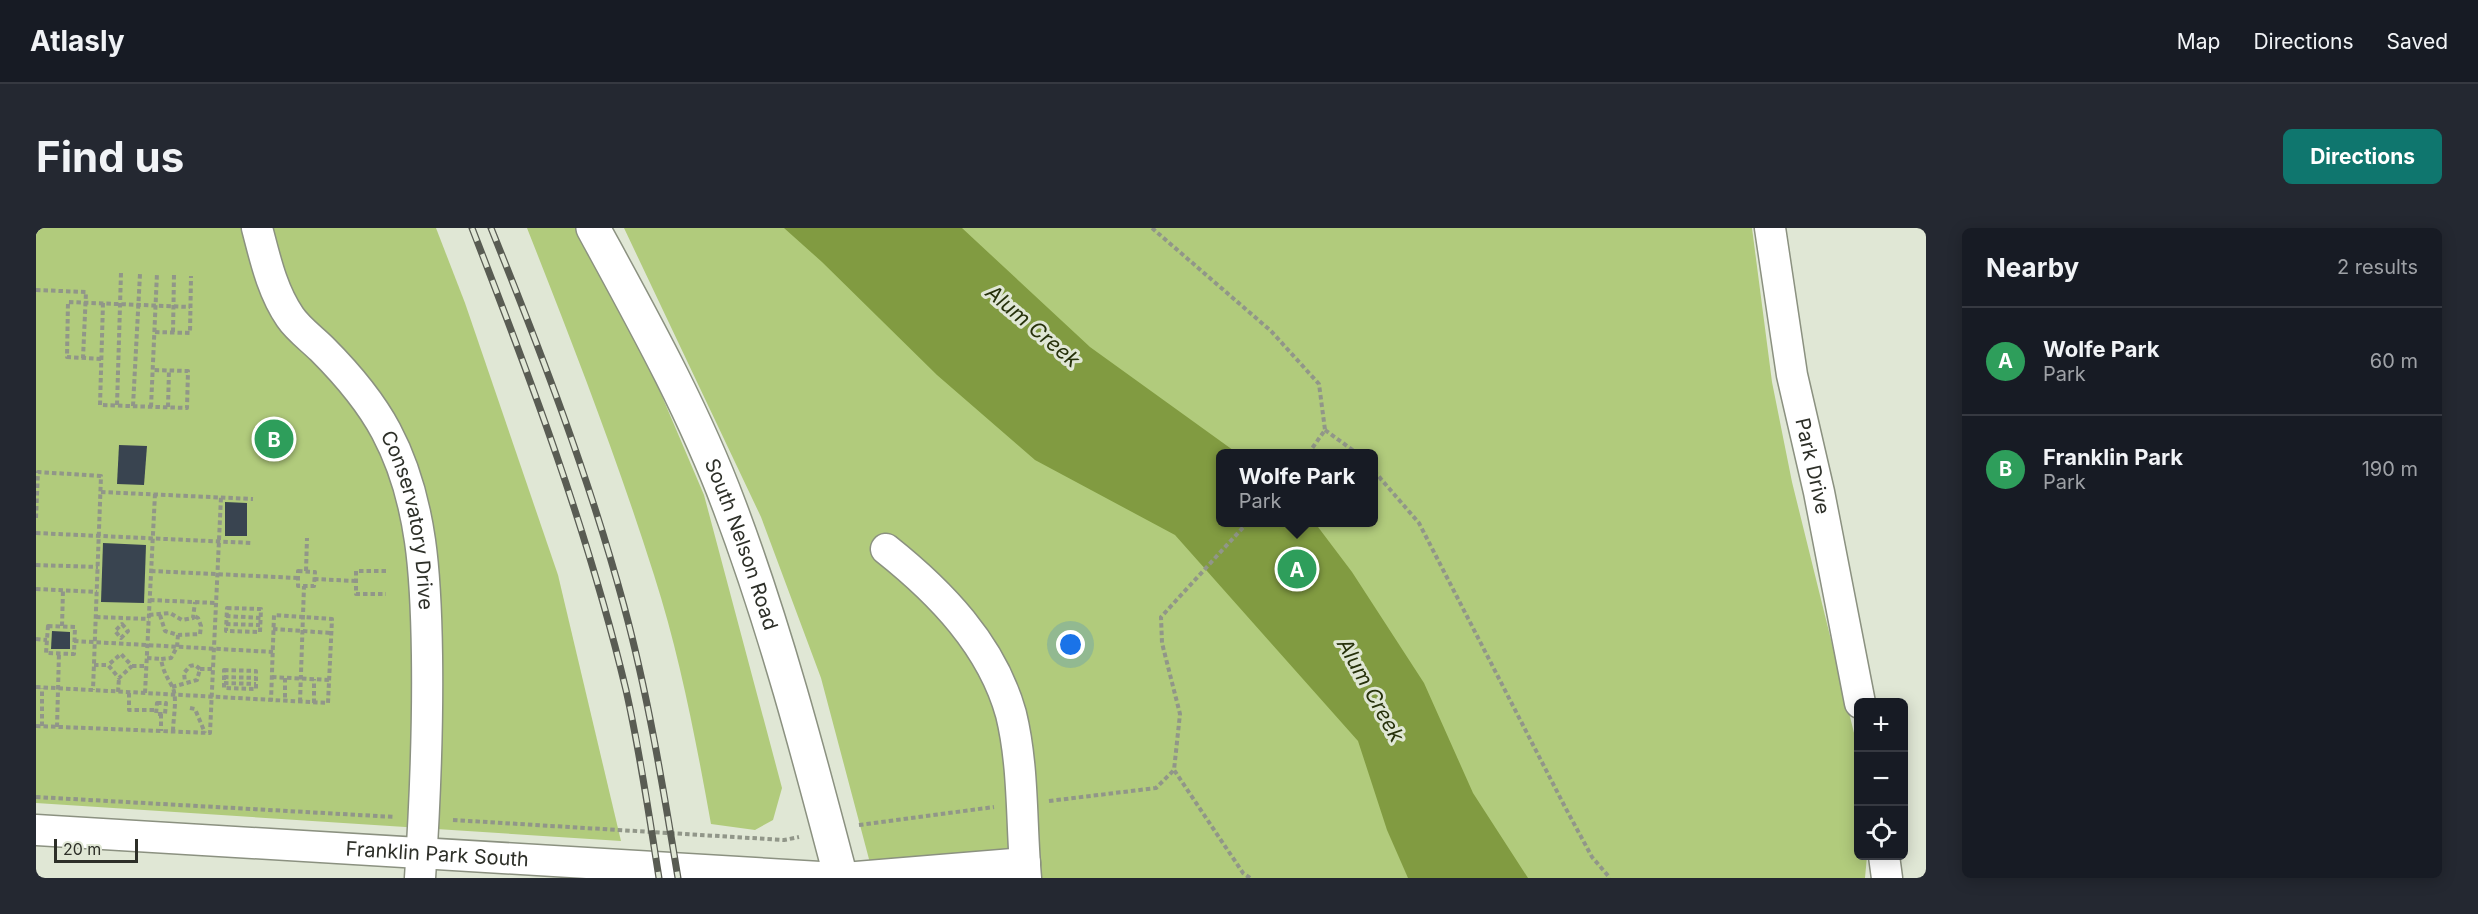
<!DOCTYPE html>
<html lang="en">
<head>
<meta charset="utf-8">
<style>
	:root { --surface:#171b24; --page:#242831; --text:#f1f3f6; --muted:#9ea1a6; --line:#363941; --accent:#0f766e }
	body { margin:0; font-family:Inter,sans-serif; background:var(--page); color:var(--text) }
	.controls { position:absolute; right:18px; bottom:18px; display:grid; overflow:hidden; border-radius:9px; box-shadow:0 3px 15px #0003 }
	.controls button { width:54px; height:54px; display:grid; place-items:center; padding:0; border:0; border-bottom:2px solid var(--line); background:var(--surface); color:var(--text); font:30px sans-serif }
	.scale { position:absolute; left:18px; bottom:15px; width:84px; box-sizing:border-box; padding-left:6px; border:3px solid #2d2f28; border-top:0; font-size:16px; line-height:21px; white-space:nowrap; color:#2d2f28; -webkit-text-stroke:4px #e0e7d5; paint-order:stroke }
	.you { position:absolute; left:1035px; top:417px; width:21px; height:21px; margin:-15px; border:4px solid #fff; border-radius:50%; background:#1a73e8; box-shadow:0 0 0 9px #1a73e833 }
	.badge { display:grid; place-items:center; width:39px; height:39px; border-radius:50%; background:var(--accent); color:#fff; font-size:20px; font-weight:700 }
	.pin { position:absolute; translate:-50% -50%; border:3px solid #fff; box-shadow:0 2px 6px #0006 }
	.popup { position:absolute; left:1180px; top:221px; width:162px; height:78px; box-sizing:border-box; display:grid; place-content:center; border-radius:9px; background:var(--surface); filter:drop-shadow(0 2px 4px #0005); font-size:20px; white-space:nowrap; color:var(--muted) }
	.popup b { font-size:22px; color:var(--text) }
	.popup::after { content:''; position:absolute; left:50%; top:100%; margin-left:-12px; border:12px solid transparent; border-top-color:var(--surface) }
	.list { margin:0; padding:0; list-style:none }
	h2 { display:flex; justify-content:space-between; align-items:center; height:78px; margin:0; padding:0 24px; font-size:26px }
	h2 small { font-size:20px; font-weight:400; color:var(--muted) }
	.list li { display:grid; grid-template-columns:39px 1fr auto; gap:18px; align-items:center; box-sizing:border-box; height:108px; padding:0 24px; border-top:2px solid var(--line) }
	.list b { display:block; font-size:22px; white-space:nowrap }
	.list p { margin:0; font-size:20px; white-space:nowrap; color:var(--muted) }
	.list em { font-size:20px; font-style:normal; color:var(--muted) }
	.icon { flex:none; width:33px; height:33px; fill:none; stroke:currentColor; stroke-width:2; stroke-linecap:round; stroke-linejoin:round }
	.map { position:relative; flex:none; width:1890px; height:650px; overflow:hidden; border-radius:9px }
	header { display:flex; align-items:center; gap:36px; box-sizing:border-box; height:84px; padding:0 30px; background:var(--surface); border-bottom:2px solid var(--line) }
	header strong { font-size:28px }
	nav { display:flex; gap:33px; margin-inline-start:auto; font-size:21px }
	.intro { display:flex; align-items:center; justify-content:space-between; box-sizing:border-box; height:144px; padding:0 36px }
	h1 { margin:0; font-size:42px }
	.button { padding:15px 27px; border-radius:9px; background:var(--accent); color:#fff; font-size:21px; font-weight:700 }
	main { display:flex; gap:36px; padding:0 36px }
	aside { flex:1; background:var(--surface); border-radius:9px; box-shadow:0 3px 15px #0003 }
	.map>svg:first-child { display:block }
	.green { fill:#b1cb7c; fill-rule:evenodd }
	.water { fill:#819b41 }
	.building { fill:#394450 }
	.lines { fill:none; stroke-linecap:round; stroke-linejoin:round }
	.minor-casing { stroke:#8b9180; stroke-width:33 }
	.major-casing { stroke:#8b9180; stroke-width:36 }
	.path { stroke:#919689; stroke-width:4; stroke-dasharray:4.5 3; stroke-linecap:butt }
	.minor { stroke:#fff; stroke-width:30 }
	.major { stroke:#fff; stroke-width:33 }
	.rail-casing { stroke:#595c53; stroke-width:7 }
	.rail { stroke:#e0e7d5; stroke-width:4.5; stroke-dasharray:14; stroke-linecap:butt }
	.labels { text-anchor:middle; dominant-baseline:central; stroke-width:6; stroke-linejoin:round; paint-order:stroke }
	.street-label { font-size:20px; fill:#2d2f28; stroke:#e0e7d5 }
	.water-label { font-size:21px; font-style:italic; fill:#26310a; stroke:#e0e7d5 }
</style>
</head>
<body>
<header>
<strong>Atlasly</strong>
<nav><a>Map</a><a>Directions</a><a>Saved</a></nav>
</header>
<div class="intro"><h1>Find us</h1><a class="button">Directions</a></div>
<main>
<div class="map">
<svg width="1890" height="650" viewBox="0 0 1890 650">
	<rect width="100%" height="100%" fill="#e0e7d5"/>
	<g class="green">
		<polygon points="0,0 400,0 429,75 522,347 585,613 0,575"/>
		<path d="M491,0H545L614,140L668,267L746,560L737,592L719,602L675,596C660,513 644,428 618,347C581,230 536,114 491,0Z"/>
		<path d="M588,0H1716L1736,154L1756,254L1819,509L1822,532V628H1831L1829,650H838L785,450L725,289ZM1184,226H1338V294H1184Z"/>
	</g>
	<polygon class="water" points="748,0 926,0 1054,119 1201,225 1184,226 1184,294 1279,295 1316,344 1388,455 1437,565 1492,650 1372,650 1351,602 1322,513 1139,307 999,232 901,147 786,34"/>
	<g class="building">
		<polygon points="83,217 111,218 108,257 81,256"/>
		<polygon points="189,274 211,275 211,308 189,308"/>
		<polygon points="67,315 110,317 108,375 65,374"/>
		<polygon points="16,403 34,404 34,421 15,421"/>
	</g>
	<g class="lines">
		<defs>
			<g id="minor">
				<path id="s1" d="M221,0C229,30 236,63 254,89C262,101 276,111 286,121C310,145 334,173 350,203C387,272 390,352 391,428C392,504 389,575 384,650"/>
				<path id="s2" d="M1734,0L1756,147L1783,264L1824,475"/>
				<path d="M850,321C904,364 956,417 975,486C988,539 985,596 990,650"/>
				<path id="s3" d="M0,602L801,650"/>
				<polyline points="1848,628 1851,650"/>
				<polyline points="808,650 989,635"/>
			</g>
			<g id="major">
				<path id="s4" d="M557,0C606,90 657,181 693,277C739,399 772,524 805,650"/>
			</g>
		</defs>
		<use href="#minor" class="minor-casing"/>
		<use href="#major" class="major-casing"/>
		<g class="path">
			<polyline points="1116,0 1235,103 1283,156 1289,202 1272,226"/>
			<polyline points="0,62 50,64 47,130"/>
			<polyline points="67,75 64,177 151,180 152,143 117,142"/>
			<polyline points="119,104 154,105 155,48"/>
			<polyline points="137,104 138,46"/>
			<polyline points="65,131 31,129 32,74 154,79"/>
			<polyline points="81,177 85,45"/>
			<polyline points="97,178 104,46"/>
			<polyline points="115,179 121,45"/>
			<polyline points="132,179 133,142"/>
			<polyline points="1289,202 1322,226"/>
			<polyline points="1338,243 1383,295 1529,579 1556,629 1574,650"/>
			<polyline points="65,264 217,271"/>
			<polyline points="0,290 2,244 65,248 57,462"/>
			<polyline points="1212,294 1125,389 1126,415 1144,486 1138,542 1207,645 1214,650"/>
			<polyline points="0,305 216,315"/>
			<polyline points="0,337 62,339"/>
			<polyline points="115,343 262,350"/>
			<polygon points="262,343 279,344 278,358 262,358"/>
			<polyline points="270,343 271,310"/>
			<polyline points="350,343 320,343 320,366 350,366"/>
			<polyline points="278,351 320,353"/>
			<polyline points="0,361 61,364"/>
			<polyline points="114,372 180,375"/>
			<polygon points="191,380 225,381 224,404 190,403"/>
			<polyline points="113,387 134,385 146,392 157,390 159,374"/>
			<polyline points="124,387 129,403 142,407 164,406 165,398 162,390 158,388"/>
			<polyline points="190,388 225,390"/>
			<polyline points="60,389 113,391"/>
			<polygon points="86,396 92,403 85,410 79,403"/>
			<polyline points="190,396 224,397"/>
			<polygon points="12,398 39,399 38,426 10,425"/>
			<polyline points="26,398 27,362"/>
			<polyline points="237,401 295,405"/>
			<polyline points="0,411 11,412"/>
			<polyline points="38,413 237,424"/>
			<polyline points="111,430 125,431"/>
			<polyline points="58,437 72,437 83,450 96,438 85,426 72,437"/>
			<polyline points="96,438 110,438"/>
			<polyline points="164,441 177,441"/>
			<polygon points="188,442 220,443 220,461 188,460"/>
			<polyline points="188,449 220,450"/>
			<polyline points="236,449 293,452"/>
			<polyline points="249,450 249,473"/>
			<polyline points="188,455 220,456"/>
			<polyline points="0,459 292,475 296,391 238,387 235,473"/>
			<polyline points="136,459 161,452 164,441 159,437 154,438 148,445 149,454"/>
			<polyline points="82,464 83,450"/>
			<polyline points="93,465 93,482 120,482"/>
			<polyline points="109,465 119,266"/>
			<polyline points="264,474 268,358"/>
			<polygon points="121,475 130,475 129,486 120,486"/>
			<polyline points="278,475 278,451"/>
			<polyline points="154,480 159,481 169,505"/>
			<polyline points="125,486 125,503"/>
			<polyline points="0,498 174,505 185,269"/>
			<polyline points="6,498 6,460"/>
			<polyline points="21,499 23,425"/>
			<path d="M137,503C137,491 142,469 136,458C131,449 127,443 125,431L135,430L141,419L142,407"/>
			<polyline points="0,569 359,589"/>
			<polyline points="1013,573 1120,560 1138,542"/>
			<polyline points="417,592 748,612 763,609"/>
			<polyline points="823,597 958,579"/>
		</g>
		<use href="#minor" class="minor"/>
		<use href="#major" class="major"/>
		<defs>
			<g id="rail">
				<path d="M436,0C495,152 552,303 590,462C604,524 613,587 623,650"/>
				<path d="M455,0C505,124 553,249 588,378C612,467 627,559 642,650"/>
			</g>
		</defs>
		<use href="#rail" class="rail-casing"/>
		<use href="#rail" class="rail"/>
	</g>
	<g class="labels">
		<g class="street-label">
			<text stroke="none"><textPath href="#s2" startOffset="242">Park Drive</textPath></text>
			<text stroke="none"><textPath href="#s1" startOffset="338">Conservatory Drive</textPath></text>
			<text stroke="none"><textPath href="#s4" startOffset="350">South Nelson Road</textPath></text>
			<text stroke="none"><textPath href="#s3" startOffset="402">Franklin Park South</textPath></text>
		</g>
		<g class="water-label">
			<text transform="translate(997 98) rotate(40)">Alum Creek</text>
			<text transform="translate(1335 462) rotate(61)">Alum Creek</text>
		</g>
	</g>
</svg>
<div class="controls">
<button>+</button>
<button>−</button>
<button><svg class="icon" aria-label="locate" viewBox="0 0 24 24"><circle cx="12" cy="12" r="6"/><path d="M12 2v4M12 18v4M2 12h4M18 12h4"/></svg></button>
</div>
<div class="scale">20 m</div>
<div class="you"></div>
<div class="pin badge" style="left:1261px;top:341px;background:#2e9e5b">A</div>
<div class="popup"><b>Wolfe Park</b>Park</div>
<div class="pin badge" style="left:238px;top:211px;background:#2e9e5b">B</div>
</div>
<aside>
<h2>Nearby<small>2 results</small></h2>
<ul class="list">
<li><span class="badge" style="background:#2e9e5b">A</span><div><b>Wolfe Park</b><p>Park</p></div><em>60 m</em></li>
<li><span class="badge" style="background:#2e9e5b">B</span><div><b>Franklin Park</b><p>Park</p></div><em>190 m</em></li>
</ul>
</aside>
</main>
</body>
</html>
